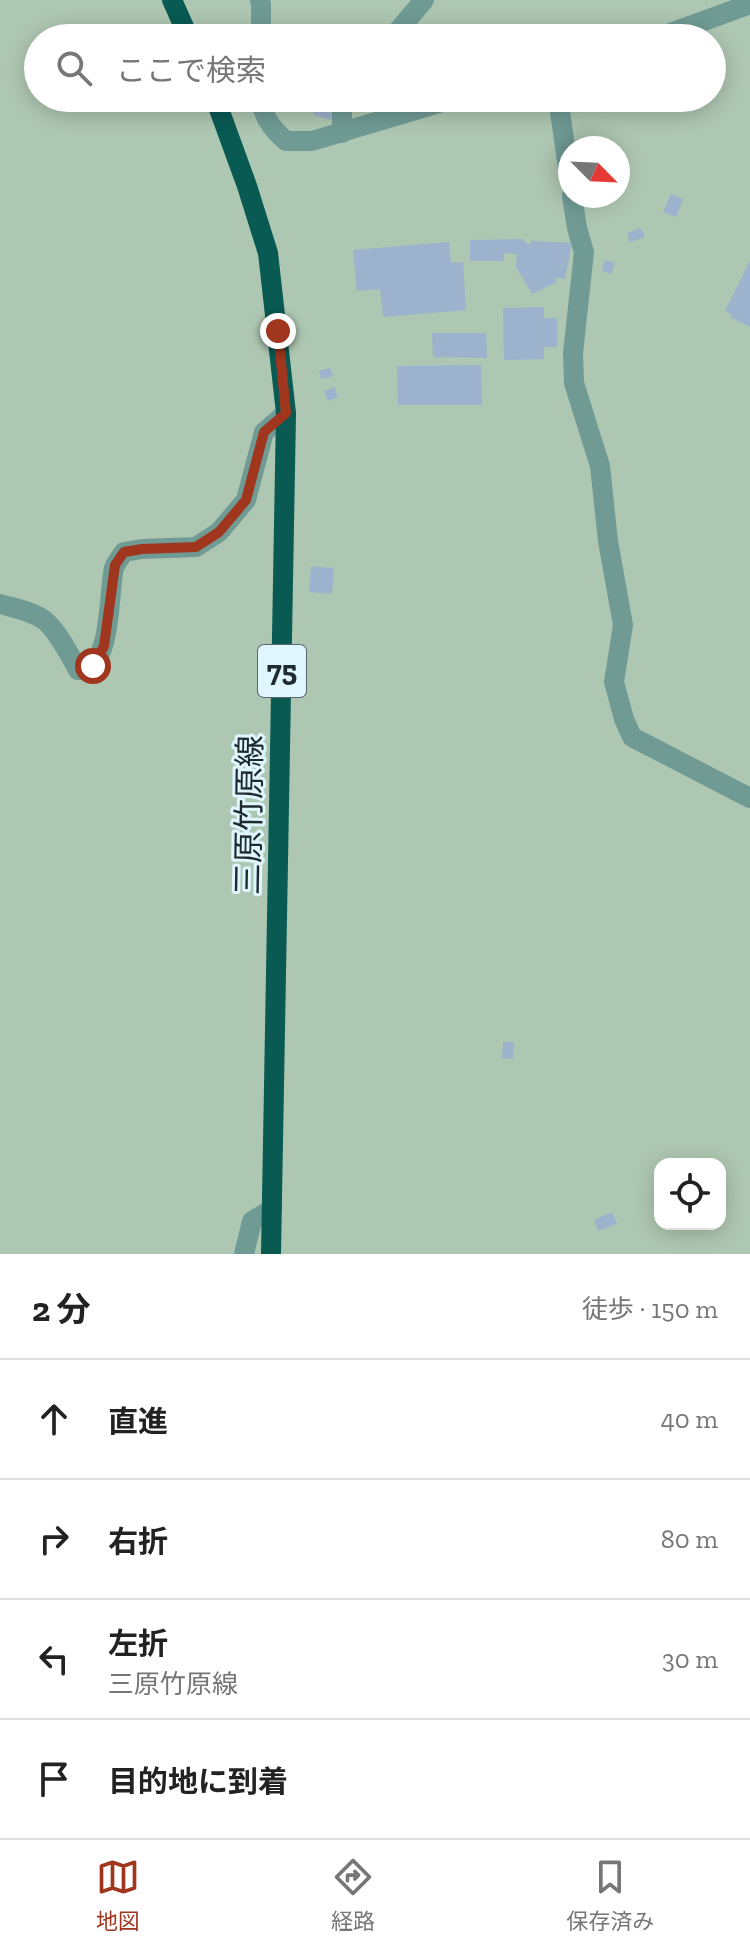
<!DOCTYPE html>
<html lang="ja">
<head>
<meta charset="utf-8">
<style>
	:root { --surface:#fff; --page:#f2f2f2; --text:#222; --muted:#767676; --line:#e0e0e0; --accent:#9f361d }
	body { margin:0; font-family:"Zilla Slab","Noto Sans JP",serif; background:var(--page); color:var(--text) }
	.controls { position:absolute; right:24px; bottom:24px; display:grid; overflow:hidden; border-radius:16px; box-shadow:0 4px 20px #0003 }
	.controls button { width:72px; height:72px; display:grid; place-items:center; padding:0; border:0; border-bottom:2px solid var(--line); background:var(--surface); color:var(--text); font:40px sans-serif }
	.compass { position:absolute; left:558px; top:136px; width:72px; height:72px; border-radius:50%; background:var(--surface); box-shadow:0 4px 20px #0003; rotate:114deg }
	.stop { position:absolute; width:24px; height:24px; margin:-18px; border:6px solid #9f361d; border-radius:50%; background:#fff }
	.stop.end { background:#9f361d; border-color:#fff; box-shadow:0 2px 8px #0008 }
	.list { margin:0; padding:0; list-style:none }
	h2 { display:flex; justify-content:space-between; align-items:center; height:104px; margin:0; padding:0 32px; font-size:34px }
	h2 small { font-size:26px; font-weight:400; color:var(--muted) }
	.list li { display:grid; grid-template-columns:52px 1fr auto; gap:24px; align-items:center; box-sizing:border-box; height:120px; padding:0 32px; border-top:2px solid var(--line) }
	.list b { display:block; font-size:30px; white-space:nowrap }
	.list p { margin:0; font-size:26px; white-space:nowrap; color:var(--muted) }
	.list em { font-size:26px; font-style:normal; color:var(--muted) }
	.icon { flex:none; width:44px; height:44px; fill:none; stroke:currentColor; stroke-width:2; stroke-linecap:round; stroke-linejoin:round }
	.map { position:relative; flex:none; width:750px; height:1254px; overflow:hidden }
	.search { position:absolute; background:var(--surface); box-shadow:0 4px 20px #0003; left:24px; right:24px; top:24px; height:88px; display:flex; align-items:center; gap:20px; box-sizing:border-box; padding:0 28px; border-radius:44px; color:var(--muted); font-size:30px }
	.sheet { height:584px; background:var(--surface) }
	nav { display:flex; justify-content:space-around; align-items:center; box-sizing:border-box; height:112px; border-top:2px solid var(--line); background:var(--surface); font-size:22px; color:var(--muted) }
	nav a { display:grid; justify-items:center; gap:4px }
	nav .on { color:var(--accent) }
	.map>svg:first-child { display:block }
	.green { fill:#aec7b2; fill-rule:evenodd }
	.building { fill:#9db2cd }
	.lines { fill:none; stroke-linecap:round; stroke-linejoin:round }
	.minor { stroke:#709b95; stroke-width:20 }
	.major { stroke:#085a53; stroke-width:20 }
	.route { stroke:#9f361d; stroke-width:10 }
	.labels { text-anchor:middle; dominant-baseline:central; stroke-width:6; stroke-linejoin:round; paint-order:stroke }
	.shield { fill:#dff6fe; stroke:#59676c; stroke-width:2 }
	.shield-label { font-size:30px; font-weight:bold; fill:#1f2a2e }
	.street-label { font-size:32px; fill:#1f2a2e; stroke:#dff6fe }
</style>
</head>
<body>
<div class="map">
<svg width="750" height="1254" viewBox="0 0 750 1254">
	<rect width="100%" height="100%" fill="#ceeaf3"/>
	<path class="green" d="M0,0H750V1254H0ZM38,38H712V98H38ZM570,148H618V196H570ZM660,1164H720V1224H660Z"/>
	<g class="building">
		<polygon points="318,98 337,98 331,120 313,115"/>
		<polygon points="671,194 683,199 676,217 663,212"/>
		<polygon points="641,228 645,237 630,242 627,233"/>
		<polygon points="522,239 529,245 532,241 572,243 565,279 555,277 557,282 532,294 516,267 517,254 503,253 504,261 470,261 470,240"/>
		<polygon points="449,242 451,263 463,262 466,310 383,317 380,289 357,291 353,250"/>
		<polygon points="605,260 615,263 611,274 602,271"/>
		<polygon points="750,261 750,327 730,317 732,314 725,311"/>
		<polygon points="544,307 544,318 557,318 557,347 544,347 544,359 504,360 503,308"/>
		<polygon points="432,333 486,333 487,358 433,357"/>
		<polygon points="481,365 482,405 398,405 397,366"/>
		<polygon points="330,368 333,376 321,379 319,371"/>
		<polygon points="334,387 338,397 328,401 324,391"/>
		<polygon points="311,566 334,568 332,594 309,592"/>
		<polygon points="503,1042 514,1042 513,1059 502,1058"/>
		<polygon points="612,1212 617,1224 598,1231 594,1220"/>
	</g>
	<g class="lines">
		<g class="minor">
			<polyline points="260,0 261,4 261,38"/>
			<polyline points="392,38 424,0"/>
			<polyline points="657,38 750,4"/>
			<path d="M261,98C262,117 273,130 286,141H312L456,98"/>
			<polyline points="558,98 570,181"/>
			<polyline points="342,133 342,105 346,98"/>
			<polyline points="572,196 577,228 584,252 573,353 574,383 600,466 608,541 623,625 614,682 624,719 632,737 750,798"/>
			<path d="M0,604C14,608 32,611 44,620C57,630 70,655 78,670C113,672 108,592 114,568C116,562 121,557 124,552L142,549L196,547L219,532L246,500L264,432L286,413"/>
			<polyline points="244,1254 252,1221 272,1209"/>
		</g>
		<g class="major">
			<polyline points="172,0 189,38"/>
			<polyline points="215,98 247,186 268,253 286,413 271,1254"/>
		</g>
	</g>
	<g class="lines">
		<polyline class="route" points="93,666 104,646 115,565 124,552 142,549 196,547 219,532 246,500 264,432 286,413 278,331"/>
	</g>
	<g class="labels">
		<rect class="shield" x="258" y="645" width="48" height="52" rx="6"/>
		<g class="shield-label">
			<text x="282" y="671">75</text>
		</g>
		<g class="street-label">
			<text transform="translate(249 815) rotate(-89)">三原竹原線</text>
		</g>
	</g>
</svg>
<div class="controls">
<button><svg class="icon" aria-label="locate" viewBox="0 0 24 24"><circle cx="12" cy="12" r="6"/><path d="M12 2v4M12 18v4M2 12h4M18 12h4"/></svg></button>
</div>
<svg class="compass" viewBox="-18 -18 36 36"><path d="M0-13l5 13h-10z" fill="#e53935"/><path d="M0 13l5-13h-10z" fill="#767676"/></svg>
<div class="stop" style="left:93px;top:666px"></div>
<div class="stop end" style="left:278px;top:331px"></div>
<div class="search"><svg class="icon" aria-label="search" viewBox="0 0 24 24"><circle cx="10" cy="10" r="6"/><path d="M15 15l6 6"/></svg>ここで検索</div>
</div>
<section class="sheet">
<h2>2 分<small>徒歩 · 150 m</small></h2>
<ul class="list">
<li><svg class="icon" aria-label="ahead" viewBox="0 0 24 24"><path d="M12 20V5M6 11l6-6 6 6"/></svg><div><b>直進</b></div><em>40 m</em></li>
<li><svg class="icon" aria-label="right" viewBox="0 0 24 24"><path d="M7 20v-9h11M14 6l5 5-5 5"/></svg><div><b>右折</b></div><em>80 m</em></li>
<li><svg class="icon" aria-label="left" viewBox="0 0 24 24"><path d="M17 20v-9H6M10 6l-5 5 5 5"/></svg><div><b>左折</b><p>三原竹原線</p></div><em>30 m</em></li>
<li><svg class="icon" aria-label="arrive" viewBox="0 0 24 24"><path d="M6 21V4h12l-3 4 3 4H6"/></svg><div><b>目的地に到着</b></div></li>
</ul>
</section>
<nav>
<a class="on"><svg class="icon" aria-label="map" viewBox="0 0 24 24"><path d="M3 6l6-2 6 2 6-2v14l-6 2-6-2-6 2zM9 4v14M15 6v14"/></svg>地図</a>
<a><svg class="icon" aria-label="directions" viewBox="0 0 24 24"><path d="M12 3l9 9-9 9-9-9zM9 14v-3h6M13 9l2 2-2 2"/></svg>経路</a>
<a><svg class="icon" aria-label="saved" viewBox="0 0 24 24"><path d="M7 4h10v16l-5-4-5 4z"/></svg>保存済み</a>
</nav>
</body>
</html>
